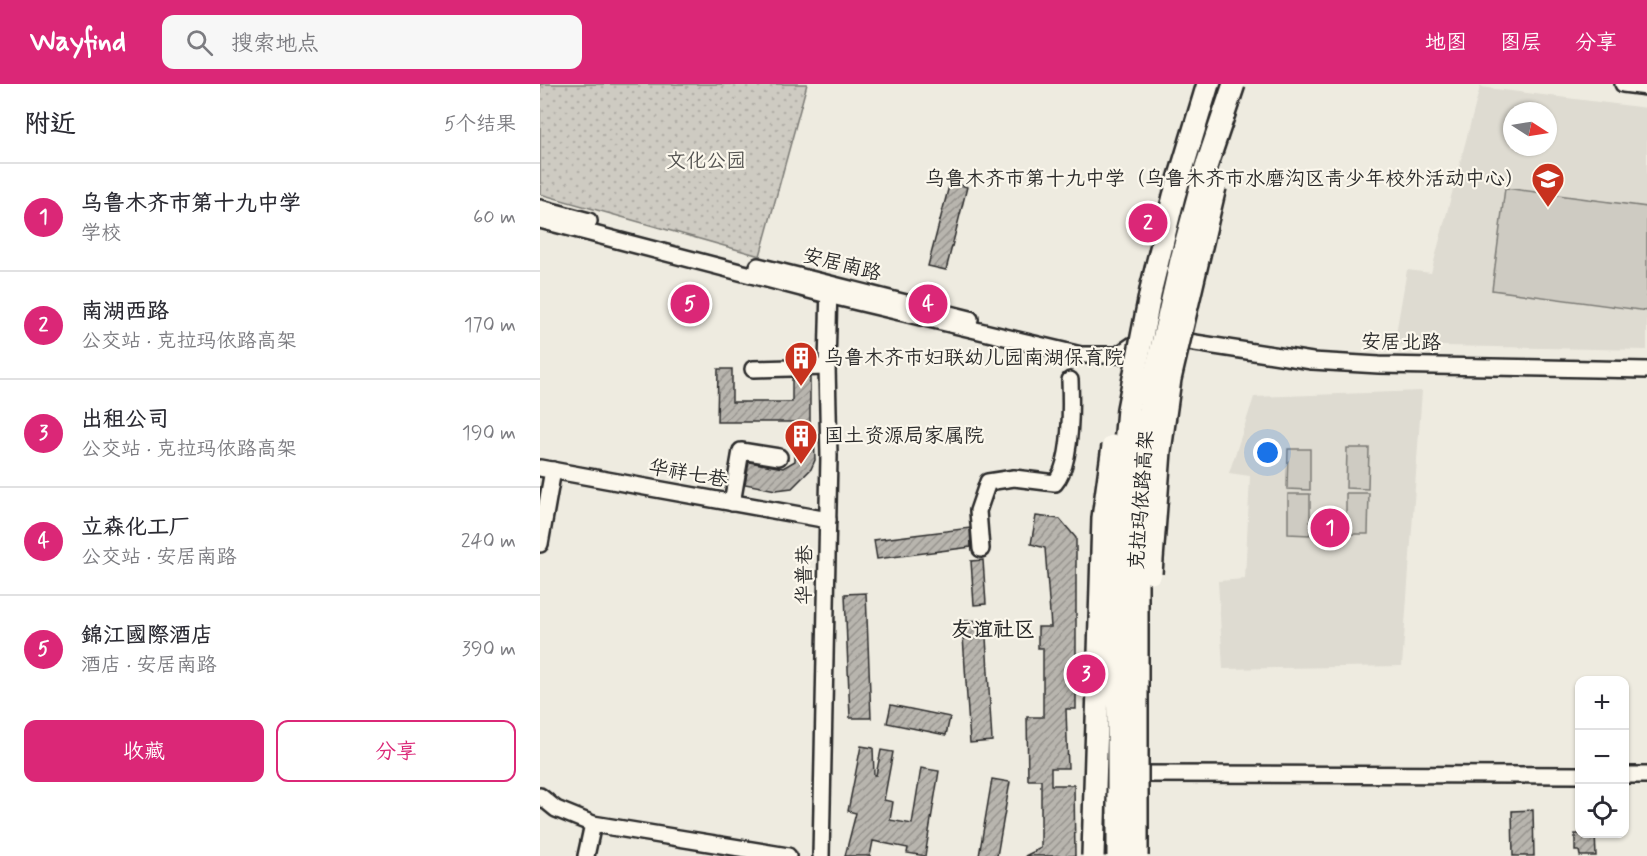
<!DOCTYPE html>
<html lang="zh">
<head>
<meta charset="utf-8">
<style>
	:root { --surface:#fff; --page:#f7f7f7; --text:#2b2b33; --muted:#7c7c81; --line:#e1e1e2; --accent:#db2777 }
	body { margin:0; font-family:Mynerve,"LXGW WenKai TC",sans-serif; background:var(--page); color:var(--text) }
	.controls { position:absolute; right:18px; bottom:18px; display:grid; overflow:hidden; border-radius:12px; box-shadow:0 2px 4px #0004 }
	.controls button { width:54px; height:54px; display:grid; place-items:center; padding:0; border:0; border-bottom:2px solid var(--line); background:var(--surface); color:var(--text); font:30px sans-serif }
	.compass { position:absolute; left:963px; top:18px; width:54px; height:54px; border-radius:50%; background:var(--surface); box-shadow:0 2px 4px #0004; rotate:102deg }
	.you { position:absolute; left:728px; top:369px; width:21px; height:21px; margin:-15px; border:4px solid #fff; border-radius:50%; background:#1a73e8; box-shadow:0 0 0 9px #1a73e833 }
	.badge { display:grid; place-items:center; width:39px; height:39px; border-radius:50%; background:var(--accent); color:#fff; font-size:20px; font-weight:700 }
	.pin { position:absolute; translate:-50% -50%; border:3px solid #fff; box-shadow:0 2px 6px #0006 }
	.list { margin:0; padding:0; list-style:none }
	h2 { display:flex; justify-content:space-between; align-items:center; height:78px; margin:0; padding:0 24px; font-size:26px }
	h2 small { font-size:20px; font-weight:400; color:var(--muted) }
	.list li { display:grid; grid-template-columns:39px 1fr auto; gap:18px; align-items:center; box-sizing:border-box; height:108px; padding:0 24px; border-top:2px solid var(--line) }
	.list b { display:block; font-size:22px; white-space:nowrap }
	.list p { margin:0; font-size:20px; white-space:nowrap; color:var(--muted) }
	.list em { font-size:20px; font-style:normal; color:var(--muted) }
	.actions { display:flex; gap:12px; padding:18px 24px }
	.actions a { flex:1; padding:14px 0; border:2px solid var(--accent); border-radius:12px; text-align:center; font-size:21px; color:var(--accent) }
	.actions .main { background:var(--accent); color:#fff }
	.icon { flex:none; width:33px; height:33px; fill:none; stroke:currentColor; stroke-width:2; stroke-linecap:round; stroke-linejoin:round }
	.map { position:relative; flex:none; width:1107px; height:772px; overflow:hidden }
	header { display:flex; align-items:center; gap:36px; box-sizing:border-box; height:84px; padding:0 30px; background:var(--accent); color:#fff }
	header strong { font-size:28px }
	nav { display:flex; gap:33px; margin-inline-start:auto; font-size:21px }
	.search { width:420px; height:54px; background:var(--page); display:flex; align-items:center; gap:15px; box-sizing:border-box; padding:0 21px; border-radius:12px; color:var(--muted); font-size:22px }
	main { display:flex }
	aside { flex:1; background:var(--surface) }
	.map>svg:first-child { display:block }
	.built { fill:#dedbd1; fill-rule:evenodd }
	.grass { fill:#cecbc2; stroke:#7c7b76; stroke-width:1.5 }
	.park { fill:url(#park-dots); stroke:#7c7b76; stroke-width:1.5 }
	.building { fill:url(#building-hatch); stroke:#2b2b2b; stroke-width:1.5 }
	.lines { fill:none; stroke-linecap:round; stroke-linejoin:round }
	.minor-casing { stroke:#2b2b2b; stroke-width:20 }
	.minor { stroke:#fbf7ec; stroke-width:15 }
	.highway-bridge-casing { stroke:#2b2b2b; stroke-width:26; stroke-linecap:butt }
	.highway-bridge { stroke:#fbf7ec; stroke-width:21 }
	.labels { text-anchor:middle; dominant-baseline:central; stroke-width:4.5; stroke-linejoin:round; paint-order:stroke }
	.park-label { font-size:20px; fill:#545351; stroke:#fbf7ec }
	.poi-label { font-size:20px; fill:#2b2b2b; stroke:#fbf7ec; text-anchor:start }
	.street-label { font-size:20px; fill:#2b2b2b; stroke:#fbf7ec }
	.neighbourhood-label { font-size:21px; font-weight:bold; fill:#2b2b2b; stroke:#fbf7ec }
</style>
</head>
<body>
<header>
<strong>Wayfind</strong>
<div class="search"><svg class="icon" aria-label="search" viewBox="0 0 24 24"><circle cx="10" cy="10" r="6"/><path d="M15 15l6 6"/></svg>搜索地点</div>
<nav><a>地图</a><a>图层</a><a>分享</a></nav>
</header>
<main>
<aside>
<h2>附近<small>5个结果</small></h2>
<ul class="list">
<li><span class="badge">1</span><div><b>乌鲁木齐市第十九中学</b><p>学校</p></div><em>60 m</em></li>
<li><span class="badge">2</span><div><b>南湖西路</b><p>公交站 · 克拉玛依路高架</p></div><em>170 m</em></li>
<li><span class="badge">3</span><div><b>出租公司</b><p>公交站 · 克拉玛依路高架</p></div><em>190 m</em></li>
<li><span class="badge">4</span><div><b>立森化工厂</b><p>公交站 · 安居南路</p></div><em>240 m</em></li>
<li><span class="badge">5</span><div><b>錦江國際酒店</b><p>酒店 · 安居南路</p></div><em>390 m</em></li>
</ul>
<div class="actions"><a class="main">收藏</a><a>分享</a></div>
</aside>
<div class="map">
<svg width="1107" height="772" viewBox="0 0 1107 772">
	<defs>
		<pattern id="park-dots" width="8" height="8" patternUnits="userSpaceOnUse" patternTransform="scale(1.5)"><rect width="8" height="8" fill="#cecbc2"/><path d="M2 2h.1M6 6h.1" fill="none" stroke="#b1aea7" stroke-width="1.8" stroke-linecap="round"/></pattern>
		<pattern id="building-hatch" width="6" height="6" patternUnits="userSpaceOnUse" patternTransform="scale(1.5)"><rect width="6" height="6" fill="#b8b5ae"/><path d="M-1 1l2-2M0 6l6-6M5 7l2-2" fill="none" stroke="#96938e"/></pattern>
	</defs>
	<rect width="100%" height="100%" fill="#eeebe0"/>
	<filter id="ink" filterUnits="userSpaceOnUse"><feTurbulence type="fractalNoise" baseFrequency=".0167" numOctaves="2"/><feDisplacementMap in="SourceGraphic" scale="12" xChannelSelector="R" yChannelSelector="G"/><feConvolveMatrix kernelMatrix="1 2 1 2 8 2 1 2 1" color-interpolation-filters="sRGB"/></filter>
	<g filter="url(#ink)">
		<g class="built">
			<path d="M940,3L1107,24V266L854,261L867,186L891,189ZM972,27H1008V63H972Z"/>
			<polygon points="882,307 862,582 683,585 678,497 705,495 710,392 689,389 714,313"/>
		</g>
		<g class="grass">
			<polygon points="965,104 1107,123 1107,227 952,206"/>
			<polygon points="807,364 829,364 828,405 806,404"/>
			<polygon points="748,365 770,365 770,406 747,405"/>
			<polygon points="806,409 829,409 828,450 806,450"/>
			<polygon points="748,410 770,410 770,451 748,450"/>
		</g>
		<polygon class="park" points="0,0 267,0 220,172 0,110"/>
		<g class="building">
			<polygon points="410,98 427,103 406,186 388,182"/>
			<polygon points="178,285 192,285 192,318 252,318 252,294 270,293 270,349 274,349 275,376 271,385 252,404 236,406 205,400 209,378 243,384 255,377 255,338 177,338"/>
			<polygon points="496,432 520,435 536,454 536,625 526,625 528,684 511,684 511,701 534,701 535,772 485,772 501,764 501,696 488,696 487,633 503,633 503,564 498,564 498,543 511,543 505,464 491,460"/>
			<polygon points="430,444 431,463 337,475 334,456"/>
			<polygon points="443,476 446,520 434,521 431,477"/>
			<polygon points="326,509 331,634 310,634 305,510"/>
			<polygon points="445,536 452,657 430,659 422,537"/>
			<polygon points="351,621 410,633 406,651 347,639"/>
			<polygon points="321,662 333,664 334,691 336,691 341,666 353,668 344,716 353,718 350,736 372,740 381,684 399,687 385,772 367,769 368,764 333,757 330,772 305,772 316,729 308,727"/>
			<polygon points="452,695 470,698 457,772 439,772"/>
			<polygon points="993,726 994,772 973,772 972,727"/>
			<polygon points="1035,750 1055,750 1056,772 1040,772 1039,767 1035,767"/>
		</g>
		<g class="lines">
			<defs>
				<g id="minor">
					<polyline points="1083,0 1107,3"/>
					<polyline points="0,124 49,137"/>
					<polyline points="0,136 288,211 541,271 578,271 603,254 616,253 772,277 839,281 1107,286"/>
					<polyline points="218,182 430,235"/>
					<polyline points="213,285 287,283"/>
					<polyline points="0,384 288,436"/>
					<polyline points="192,419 201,367 239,373"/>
					<polyline points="0,460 13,386"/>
					<path d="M441,465L438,427L448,398L474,394L515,399C532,380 531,322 530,296"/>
					<polyline points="587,690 1040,691"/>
					<polyline points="1084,691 1107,691"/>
					<polyline points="0,712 16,725 53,740 248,772"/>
					<polyline points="46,772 53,740"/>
					<polyline points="281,772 289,372 287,283 289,202"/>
				</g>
			</defs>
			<use href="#minor" class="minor-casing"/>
			<use href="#minor" class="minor"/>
			<defs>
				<g id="highway-bridge">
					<polyline points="611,489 620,367 630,295 675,103"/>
					<polyline points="553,772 563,434 573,362"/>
					<polyline points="578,772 578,441 588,325 612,201 634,112 668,0"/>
					<polyline points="597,772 597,449 600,378 613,300 641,176 666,83 694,0"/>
				</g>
			</defs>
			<use href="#highway-bridge" class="highway-bridge-casing"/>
			<use href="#highway-bridge" class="highway-bridge"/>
		</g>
	</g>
	<defs>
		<symbol id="school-pin" viewBox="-11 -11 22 30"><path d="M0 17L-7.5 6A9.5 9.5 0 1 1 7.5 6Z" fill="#c8321e" stroke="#fbf7ec"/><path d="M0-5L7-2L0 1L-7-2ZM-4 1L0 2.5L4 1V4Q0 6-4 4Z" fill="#fff"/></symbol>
		<symbol id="building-pin" viewBox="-11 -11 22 30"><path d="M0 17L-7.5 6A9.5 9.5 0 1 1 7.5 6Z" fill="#c8321e" stroke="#fbf7ec"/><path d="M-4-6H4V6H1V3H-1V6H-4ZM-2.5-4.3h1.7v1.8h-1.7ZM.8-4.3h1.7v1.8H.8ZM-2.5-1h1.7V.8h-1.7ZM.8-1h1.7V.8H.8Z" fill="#fff"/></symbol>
	</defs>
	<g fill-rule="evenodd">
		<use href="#school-pin" x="989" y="76" width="38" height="52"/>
		<use href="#building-pin" x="242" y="255" width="38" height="52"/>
		<use href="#building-pin" x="242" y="333" width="38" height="52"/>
	</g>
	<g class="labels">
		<g class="park-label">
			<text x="166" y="77">文化公园</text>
		</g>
		<g class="poi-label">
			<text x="985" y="95" text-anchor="end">乌鲁木齐市第十九中学（乌鲁木齐市水磨沟区青少年校外活动中心）</text>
			<text x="284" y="274">乌鲁木齐市妇联幼儿园南湖保育院</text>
			<text x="284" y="352">国土资源局家属院</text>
		</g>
		<g class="street-label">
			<text transform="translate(302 181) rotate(14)">安居南路</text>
			<text transform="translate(861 259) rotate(1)">安居北路</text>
			<text transform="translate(148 390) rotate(10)">华祥七巷</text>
			<text transform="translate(602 416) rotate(-86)">克拉玛依路高架</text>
			<text transform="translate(265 491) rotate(-89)">华普巷</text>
		</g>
		<g class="neighbourhood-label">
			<text x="453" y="546">友谊社区</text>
		</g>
	</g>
</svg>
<div class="controls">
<button>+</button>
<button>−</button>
<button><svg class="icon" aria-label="locate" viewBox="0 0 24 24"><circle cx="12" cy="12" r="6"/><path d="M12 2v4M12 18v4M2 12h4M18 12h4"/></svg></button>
</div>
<svg class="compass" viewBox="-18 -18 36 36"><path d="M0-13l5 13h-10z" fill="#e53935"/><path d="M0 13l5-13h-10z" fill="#7c7c81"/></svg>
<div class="you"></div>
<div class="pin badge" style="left:790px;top:444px">1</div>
<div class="pin badge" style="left:608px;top:139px">2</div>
<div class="pin badge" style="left:546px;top:590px">3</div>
<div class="pin badge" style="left:388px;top:220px">4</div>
<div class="pin badge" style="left:150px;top:220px">5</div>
</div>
</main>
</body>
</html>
